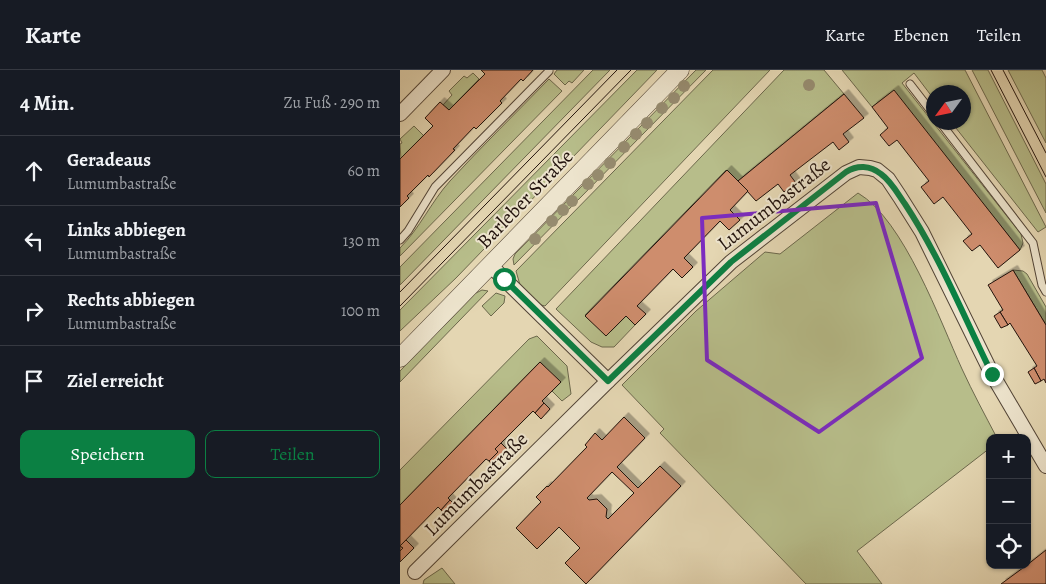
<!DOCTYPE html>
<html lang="de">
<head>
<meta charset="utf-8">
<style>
	:root { --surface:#171b24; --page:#242831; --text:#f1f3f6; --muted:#9ea1a6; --line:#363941; --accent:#0b8043 }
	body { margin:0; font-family:Alegreya,serif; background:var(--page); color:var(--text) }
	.controls { position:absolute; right:15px; bottom:15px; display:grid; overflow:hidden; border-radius:10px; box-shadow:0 1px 4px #0004 }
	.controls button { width:45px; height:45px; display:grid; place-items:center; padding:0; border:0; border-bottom:1px solid var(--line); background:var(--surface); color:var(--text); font:25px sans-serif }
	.compass { position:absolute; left:526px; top:15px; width:45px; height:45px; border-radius:50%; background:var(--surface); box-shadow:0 1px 4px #0004; rotate:237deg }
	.stop { position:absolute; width:15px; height:15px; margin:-11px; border:4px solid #0b8043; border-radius:50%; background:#fff }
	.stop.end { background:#0b8043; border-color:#fff; box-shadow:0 1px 5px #0008 }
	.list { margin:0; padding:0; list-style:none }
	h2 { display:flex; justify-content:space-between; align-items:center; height:65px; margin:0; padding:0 20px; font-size:21px }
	h2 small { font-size:16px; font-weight:400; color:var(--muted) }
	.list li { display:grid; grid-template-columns:32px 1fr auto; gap:15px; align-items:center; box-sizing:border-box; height:70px; padding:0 20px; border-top:1px solid var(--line) }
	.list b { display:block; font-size:19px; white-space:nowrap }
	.list p { margin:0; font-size:16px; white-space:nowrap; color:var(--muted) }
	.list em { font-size:16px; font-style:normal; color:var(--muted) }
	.actions { display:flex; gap:10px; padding:15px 20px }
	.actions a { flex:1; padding:11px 0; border:1px solid var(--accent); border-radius:10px; text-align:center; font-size:18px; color:var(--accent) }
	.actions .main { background:var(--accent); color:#fff }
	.icon { flex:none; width:28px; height:28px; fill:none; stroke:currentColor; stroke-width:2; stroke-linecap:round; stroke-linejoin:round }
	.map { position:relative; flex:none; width:646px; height:514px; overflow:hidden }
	header { display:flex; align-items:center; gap:30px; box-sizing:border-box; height:70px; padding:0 25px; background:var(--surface); border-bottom:1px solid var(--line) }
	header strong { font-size:24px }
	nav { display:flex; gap:28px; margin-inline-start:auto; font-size:18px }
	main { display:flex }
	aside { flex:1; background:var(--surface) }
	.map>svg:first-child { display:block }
	.green { fill:#b7bd8a; stroke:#6c684c }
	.building { fill:#ce8d6d; stroke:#22130d; fill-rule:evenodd; filter:url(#shadow) }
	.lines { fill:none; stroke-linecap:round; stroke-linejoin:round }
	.service-casing { stroke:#524436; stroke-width:9 }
	.minor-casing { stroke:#524436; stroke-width:16 }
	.tertiary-casing { stroke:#524436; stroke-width:19 }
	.service { stroke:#ede4cd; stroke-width:7 }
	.minor { stroke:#ede4cd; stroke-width:14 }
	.tertiary { stroke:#ede4cd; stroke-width:18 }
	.tram { stroke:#22130d; stroke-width:1 }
	.tree { fill:#968b6f }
	.route { stroke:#0b8043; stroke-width:6 }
	.marked { fill:none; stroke:#7b2cbf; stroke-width:4; stroke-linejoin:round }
	.labels { text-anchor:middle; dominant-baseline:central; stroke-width:4; stroke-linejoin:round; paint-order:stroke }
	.street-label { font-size:20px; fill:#22130d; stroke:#ede4cd }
</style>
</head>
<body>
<header>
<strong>Karte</strong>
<nav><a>Karte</a><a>Ebenen</a><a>Teilen</a></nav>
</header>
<main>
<aside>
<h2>4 Min.<small>Zu Fuß · 290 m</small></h2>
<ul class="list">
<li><svg class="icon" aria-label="ahead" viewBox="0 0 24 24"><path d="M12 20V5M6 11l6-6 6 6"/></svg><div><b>Geradeaus</b><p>Lumumbastraße</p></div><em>60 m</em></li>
<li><svg class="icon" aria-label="left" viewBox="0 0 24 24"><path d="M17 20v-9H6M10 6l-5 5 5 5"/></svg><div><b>Links abbiegen</b><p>Lumumbastraße</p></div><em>130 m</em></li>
<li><svg class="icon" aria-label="right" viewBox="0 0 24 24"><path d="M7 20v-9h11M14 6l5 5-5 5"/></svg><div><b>Rechts abbiegen</b><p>Lumumbastraße</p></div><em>100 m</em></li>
<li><svg class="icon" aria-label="arrive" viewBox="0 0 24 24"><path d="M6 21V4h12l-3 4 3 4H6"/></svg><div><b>Ziel erreicht</b></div></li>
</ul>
<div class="actions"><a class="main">Speichern</a><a>Teilen</a></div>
</aside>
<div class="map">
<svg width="646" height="514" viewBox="0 0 646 514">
	<defs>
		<filter id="shadow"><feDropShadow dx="4.5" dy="-4.5" stdDeviation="0" flood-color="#0004"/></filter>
	</defs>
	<rect width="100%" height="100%" fill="#e4d6b2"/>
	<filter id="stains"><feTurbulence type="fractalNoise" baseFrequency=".004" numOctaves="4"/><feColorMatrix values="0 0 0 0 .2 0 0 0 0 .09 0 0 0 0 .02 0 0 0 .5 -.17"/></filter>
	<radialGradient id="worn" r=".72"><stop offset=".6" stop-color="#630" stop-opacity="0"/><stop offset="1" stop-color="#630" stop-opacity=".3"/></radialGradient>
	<g class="green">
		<polygon points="157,0 184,0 172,13 169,11 165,15 154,4"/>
		<polygon points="193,0 210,0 0,215 0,197"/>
		<polygon points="237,0 257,0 56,208 0,261 0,240"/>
		<polygon points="296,0 306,0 114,195 113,189 115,184"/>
		<polygon points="313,0 370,0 145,236 141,235 120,215 116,201"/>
		<polygon points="384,0 424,0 444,24 338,111 326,100 185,245 206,266 226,246 235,255 214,277 202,277 191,272 156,239"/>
		<polygon points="442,0 565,0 646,157 638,162 552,53 564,52 564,22 534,22 533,28 514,3 502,13 621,164 623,173 620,180 493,21 472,37"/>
		<polygon points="572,0 588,0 646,114 646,143"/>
		<polygon points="608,0 642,0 646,8 646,73"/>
		<polygon points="73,3 79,9 49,40 43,35 52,25 49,21 64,6 67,8"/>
		<path d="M149,9L162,21L0,186V178C20,158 31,132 50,111C82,76 116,43 149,9Z"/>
		<polygon points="14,56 24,66 1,90 0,74 2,73 0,69"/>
		<path d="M458,123C504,150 540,251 562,299C573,323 585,345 597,368H590V378L457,481L482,514H406L260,363L264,359L222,315L296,241L365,182L380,184Z"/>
		<polygon points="613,200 623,201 627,204 646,237 646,255"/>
		<polygon points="82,220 88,221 0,312 0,301 76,223"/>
		<polygon points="96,223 105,226 104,233 91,246 82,236"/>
		<polygon points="137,266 167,296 171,324 162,331 152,321 160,312 140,292 0,435 0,400 129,269"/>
		<polygon points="42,498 55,514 23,514 24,510"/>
	</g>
	<g class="building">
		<polygon points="81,0 133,0 123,11 121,9 100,31 102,33 76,59 74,57 53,79 55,80 29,107 28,105 7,126 9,128 0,137 0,89 33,56 25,48 40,32 49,40 85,4"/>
		<polygon points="494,20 620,180 598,198 580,175 572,181 563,171 572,164 543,127 534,134 521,117 529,111 497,70 489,76 480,65 488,58 472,37"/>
		<polygon points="444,24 464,48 443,64 449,72 439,80 433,72 390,105 396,113 390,117 384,122 378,114 356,131 338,111"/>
		<polygon points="327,100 348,121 330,140 340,150 329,160 320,151 284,188 293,197 282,208 273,199 237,236 246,244 235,255 226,246 206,266 185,246"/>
		<polygon points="613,200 646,255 646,313 644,309 641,311 634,298 637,296 610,253 608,255 600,242 603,240 588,215"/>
		<polygon points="600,242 608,255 601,258 594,246"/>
		<polygon points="140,292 161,312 142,331 144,333 135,343 133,341 95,379 98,382 89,391 86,389 48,428 50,430 41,440 38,437 0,476 3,478 0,481 0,435"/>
		<polygon points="634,298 641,311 635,314 628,302"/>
		<polygon points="144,333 150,339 141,349 135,343"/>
		<path d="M224,347L245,368L217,397L238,418L260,396L281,416L186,514L165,493L180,478L159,457L137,479L116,458L141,432L136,427L147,416L148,417L187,377L185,375L195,363L202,370ZM212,402L234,423L208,449L206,447L207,439L197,429L189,430L187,428Z"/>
		<polygon points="101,373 109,381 93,396 89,391 98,382 95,379"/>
		<polygon points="50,430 56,436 46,446 41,440"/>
		<polygon points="6,470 14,478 0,492 0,481 3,478 0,476"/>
		<polygon points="646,480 646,514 601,514 627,495"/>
	</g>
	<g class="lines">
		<defs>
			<g id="service">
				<polyline points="510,14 534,45"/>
				<polyline points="540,52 633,173 642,215 646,222"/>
				<polyline points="0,170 8,161 35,117 149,1"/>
			</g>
			<g id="minor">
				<polyline points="0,44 43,0"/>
				<polyline points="90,195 208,311"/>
				<polyline points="15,502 208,311 331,192 446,103 459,97 470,98 477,100 488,109 500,127 522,162 592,304 646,396"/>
			</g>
			<polyline id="tertiary" points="0,288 280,0"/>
		</defs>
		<use href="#service" class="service-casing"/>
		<use href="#minor" class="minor-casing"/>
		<use href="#tertiary" class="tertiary-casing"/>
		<use href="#service" class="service"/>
		<use href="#minor" class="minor"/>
		<use href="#tertiary" class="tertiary"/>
		<g class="tram">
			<polyline points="591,0 646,107"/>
			<polyline points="603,0 646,83"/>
			<polyline points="0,222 217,0"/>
			<polyline points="0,236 231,0"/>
		</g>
	</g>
	<g class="tree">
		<circle cx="409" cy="15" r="6"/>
		<circle cx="284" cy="16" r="6"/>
		<circle cx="274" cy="28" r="6"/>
		<circle cx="262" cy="38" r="6"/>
		<circle cx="247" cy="53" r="6"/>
		<circle cx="236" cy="64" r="6"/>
		<circle cx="224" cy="77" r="6"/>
		<circle cx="210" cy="93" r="6"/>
		<circle cx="198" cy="105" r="6"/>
		<circle cx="188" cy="114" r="6"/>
		<circle cx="172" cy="131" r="6"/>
		<circle cx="163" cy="140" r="6"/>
		<circle cx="152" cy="151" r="6"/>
		<circle cx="135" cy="169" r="6"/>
	</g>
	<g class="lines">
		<path class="route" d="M104,209L208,311L331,192L446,102C457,95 470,95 481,104C491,111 498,124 505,134C540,187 564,247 592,304"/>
	</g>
	<path class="marked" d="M476,133L522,288L419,362L307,290L302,148Z"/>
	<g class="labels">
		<g class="street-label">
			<text transform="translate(125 129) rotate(-46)">Barleber Straße</text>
			<text transform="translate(374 134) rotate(-38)">Lumumbastraße</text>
			<text transform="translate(76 414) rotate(-45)">Lumumbastraße</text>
		</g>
	</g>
	<rect width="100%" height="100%" filter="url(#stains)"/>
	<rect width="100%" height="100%" fill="url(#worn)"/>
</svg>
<div class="controls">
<button>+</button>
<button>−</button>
<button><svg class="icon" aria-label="locate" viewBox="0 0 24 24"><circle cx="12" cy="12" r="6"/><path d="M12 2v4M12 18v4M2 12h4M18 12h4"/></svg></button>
</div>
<svg class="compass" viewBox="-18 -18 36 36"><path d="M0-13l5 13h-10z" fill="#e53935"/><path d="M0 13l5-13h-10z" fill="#9ea1a6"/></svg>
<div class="stop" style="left:104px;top:209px"></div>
<div class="stop end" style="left:592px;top:304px"></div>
</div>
</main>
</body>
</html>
